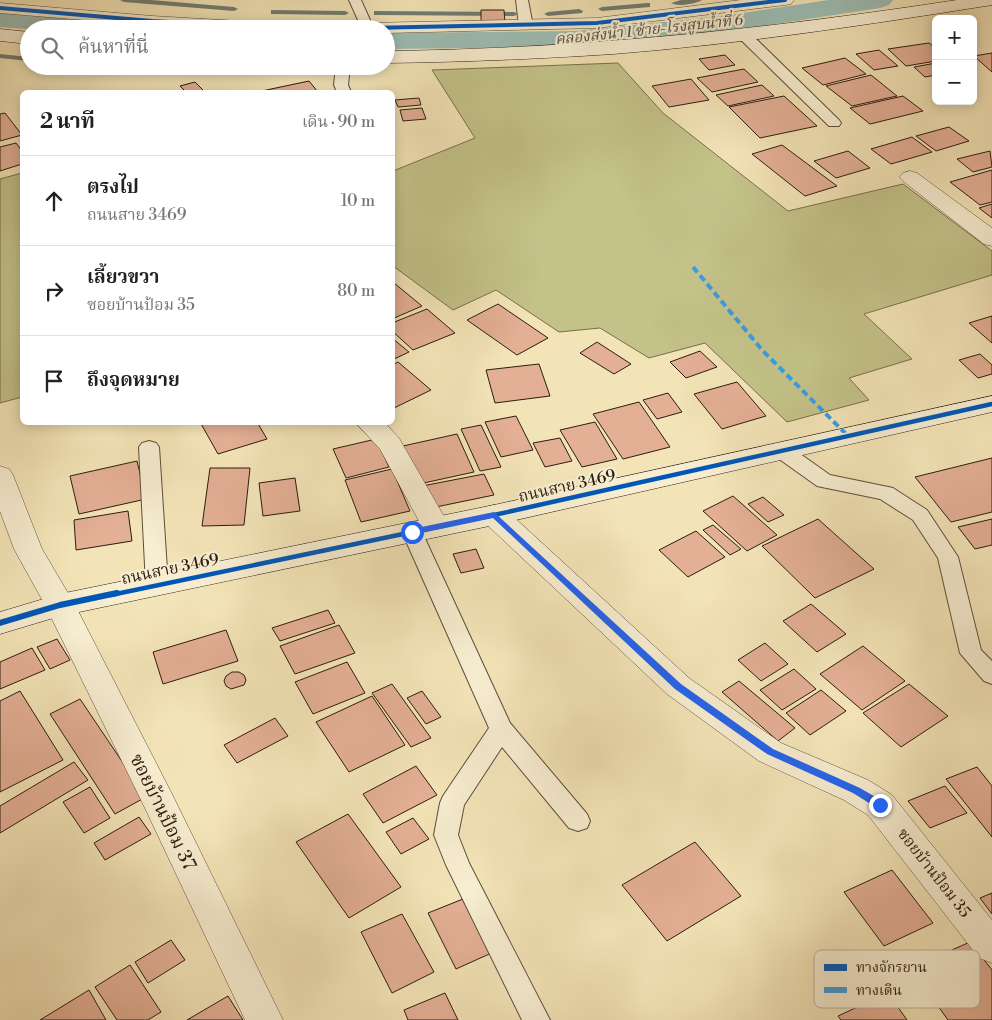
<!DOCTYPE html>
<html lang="th">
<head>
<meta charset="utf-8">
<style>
	:root { --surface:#fff; --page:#f2f2f2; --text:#222; --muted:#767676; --line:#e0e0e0 }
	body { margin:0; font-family:"Libre Bodoni","Noto Serif Thai",serif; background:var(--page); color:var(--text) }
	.controls { position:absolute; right:15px; top:15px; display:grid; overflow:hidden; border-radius:8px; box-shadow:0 2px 12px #0003 }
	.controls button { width:45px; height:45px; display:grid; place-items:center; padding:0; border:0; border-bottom:1px solid var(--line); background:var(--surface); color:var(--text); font:25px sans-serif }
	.stop { position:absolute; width:15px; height:15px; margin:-11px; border:4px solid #2563eb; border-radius:50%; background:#fff }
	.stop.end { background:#2563eb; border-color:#fff; box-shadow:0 1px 5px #0008 }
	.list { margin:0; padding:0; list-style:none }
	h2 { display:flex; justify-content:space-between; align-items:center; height:65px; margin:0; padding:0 20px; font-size:21px }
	h2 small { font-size:16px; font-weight:400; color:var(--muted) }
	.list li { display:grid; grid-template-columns:32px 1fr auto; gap:15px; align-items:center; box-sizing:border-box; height:90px; padding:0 20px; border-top:1px solid var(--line) }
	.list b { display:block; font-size:19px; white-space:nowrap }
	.list p { margin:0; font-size:16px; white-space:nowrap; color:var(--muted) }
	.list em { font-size:16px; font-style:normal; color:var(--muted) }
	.icon { flex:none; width:28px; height:28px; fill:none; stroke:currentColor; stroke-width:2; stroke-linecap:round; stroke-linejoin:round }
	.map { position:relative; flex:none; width:992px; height:1020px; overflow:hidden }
	.search { position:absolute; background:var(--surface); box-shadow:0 2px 12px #0003; left:20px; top:20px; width:375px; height:55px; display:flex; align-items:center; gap:12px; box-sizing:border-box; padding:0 18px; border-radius:28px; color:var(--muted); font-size:19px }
	.panel { position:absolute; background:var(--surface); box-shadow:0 2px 12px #0003; left:20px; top:90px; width:375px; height:335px; border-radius:8px }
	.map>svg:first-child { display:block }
	.green { fill:#c3c289; stroke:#786f4c }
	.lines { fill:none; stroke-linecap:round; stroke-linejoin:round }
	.stream { fill:#707d73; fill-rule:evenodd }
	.canal { fill:#9dbeb5; fill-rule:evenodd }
	.building { fill:#e3af95; stroke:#2c1c10 }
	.lane-casing { stroke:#5e4e3a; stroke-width:2 }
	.street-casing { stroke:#5e4e3a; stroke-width:1 }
	.secondary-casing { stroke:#2c1c10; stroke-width:1 }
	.lane { fill:#f7edd0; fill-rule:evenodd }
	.street { fill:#f7edd0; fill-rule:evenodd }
	.secondary { fill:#f7edd0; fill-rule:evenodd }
	.quiet { stroke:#3d9bde; stroke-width:4; stroke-dasharray:7 4; stroke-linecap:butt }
	.cycleway-far2-casing { stroke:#f7edd0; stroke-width:6 }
	.cycleway-far1-casing { stroke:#f7edd0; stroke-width:8 }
	.cycleway-casing { stroke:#f7edd0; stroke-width:9 }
	.cycleway-far2 { stroke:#0057b8; stroke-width:4 }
	.cycleway-far1 { stroke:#0057b8; stroke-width:4.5 }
	.cycleway { stroke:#0057b8; stroke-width:6 }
	.route { fill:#2563eb }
	.labels { text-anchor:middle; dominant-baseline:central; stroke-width:4.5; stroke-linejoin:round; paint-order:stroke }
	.far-water-label { font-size:15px; font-style:italic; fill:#4e4d42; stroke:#f7edd0 }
	.street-label { font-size:16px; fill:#2c1c10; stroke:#f7edd0 }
	.near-street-label { font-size:19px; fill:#2c1c10; stroke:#f7edd0 }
	.key { fill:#f7edd0; stroke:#baae96; stroke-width:1 }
	.key-label { font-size:14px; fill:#2c1c10 }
</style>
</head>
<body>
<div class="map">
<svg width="992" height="1020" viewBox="0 0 992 1020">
	<rect width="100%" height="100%" fill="#f3e4b7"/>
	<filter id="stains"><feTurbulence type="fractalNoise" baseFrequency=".004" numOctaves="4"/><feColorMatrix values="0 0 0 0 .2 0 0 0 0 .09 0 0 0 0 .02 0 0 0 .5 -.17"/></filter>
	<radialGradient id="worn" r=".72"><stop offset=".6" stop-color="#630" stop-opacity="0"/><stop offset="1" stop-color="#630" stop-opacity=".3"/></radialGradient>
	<g class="green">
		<polygon points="618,63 663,113 788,211 903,184 992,251 992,275 864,314 912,359 849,378 869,400 787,422 705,343 649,358 600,328 559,332 496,290 453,310 393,266 393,171 475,138 432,70"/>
		<polygon points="22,173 22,397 0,403 0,179"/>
	</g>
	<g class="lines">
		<g class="stream">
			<polygon points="120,0 151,0 234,7 238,9 234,11 124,2"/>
			<path d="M681,0H702C695,4 678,7 671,3Z"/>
			<polygon points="647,3 650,3 650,7 602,11 598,9 602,7"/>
			<polygon points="579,9 583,11 582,13 548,16 544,14 548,12"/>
			<polygon points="271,10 345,11 349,13 345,15 274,14 271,14"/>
			<polygon points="374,11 514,12 518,14 514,16 377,15 374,15"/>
			<polygon points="0,54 29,57 29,61 0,58"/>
		</g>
		<g class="canal">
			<polygon points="829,0 893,0 889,5 880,8 723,32 576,47 386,49 386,33 576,31 723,16"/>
			<polygon points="0,11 113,21 122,23 126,29 29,29 0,27"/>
		</g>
	</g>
	<g class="building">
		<polygon points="481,10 504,10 505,23 481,23"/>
		<polygon points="929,43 936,48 936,61 906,66 888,49"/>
		<polygon points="879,50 898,66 874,70 856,54"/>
		<polygon points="992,53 992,72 974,56"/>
		<polygon points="725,55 735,65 709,70 699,59"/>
		<polygon points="845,58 866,74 823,85 802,68"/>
		<polygon points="936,63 936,75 925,77 914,67"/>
		<polygon points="744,69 758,82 712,92 697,78"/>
		<polygon points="871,75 897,96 852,106 826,86"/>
		<polygon points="691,79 709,100 669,107 652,86"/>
		<polygon points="309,81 318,92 257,92"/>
		<polygon points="195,82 205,92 186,92 180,86"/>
		<polygon points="762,85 774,96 728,106 716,95"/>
		<polygon points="784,96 817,126 760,138 729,107"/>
		<polygon points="903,96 923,111 870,124 850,108"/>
		<polygon points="419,98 421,105 398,107 395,100"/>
		<polygon points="422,108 426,119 403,121 400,110"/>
		<polygon points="5,113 22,135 0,141 0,114"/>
		<polygon points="949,127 969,141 936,151 916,136"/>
		<polygon points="912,137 932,152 891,164 871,149"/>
		<polygon points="16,143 22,151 22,164 0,171 0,147"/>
		<polygon points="782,145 837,186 805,196 752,154"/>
		<polygon points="848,151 870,168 836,178 814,161"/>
		<polygon points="990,151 992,167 973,172 957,159"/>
		<polygon points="992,170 992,202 980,205 950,182"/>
		<polygon points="992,204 992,218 979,208"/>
		<polygon points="394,283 422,306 392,319 392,284"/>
		<polygon points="498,304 548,338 517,355 467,320"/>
		<polygon points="427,309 455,333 413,350 392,331 392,323"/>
		<polygon points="992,316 992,343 969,323"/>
		<polygon points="392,338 409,352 392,360"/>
		<polygon points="597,342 631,364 614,374 580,353"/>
		<polygon points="700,351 717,367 686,378 670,362"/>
		<polygon points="980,354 992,365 992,374 978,378 959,360"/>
		<polygon points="398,362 431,390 392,409 392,365"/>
		<polygon points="539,364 550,396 495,403 486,370"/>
		<polygon points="737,382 766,416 722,429 694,394"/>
		<polygon points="668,393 682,412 657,419 643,400"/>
		<polygon points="639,402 670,447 623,459 593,414"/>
		<polygon points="516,416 533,450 501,457 485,422"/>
		<polygon points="200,422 257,422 267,439 218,454"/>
		<polygon points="595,422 617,459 582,467 560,430"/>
		<polygon points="481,425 501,467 480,471 461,429"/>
		<polygon points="457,434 474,472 419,484 403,446"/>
		<polygon points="560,438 572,461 545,467 533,443"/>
		<polygon points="376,439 389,467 346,478 333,449"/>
		<polygon points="992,458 992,512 951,522 915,477"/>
		<polygon points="137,461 146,499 79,514 70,476"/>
		<polygon points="210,468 250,468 244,525 202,526"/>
		<polygon points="392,469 410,511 361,522 345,480"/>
		<polygon points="484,474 494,495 431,508 422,486"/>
		<polygon points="295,478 300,511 263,516 259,483"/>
		<polygon points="733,496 777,535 747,551 703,511"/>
		<polygon points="763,497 784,515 768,522 748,504"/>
		<polygon points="128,511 132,541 76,550 74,520"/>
		<polygon points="818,519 874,569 815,598 762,546"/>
		<polygon points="992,519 992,545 975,549 958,527"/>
		<polygon points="713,525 741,549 730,555 703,530"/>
		<polygon points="696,531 725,557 688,577 659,550"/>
		<polygon points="476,549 484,568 461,573 453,554"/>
		<polygon points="811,604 846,634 817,652 783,621"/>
		<polygon points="328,610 335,623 280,641 272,628"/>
		<polygon points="339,625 355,653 295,674 280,646"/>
		<polygon points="226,630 238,661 163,684 153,652"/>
		<polygon points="57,639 70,660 50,669 37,647"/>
		<polygon points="765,643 788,664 761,681 738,660"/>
		<polygon points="863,646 905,681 862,710 820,674"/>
		<polygon points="32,648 45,670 0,689 0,662"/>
		<polygon points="347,662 365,693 313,714 295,682"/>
		<polygon points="794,669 816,689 782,710 760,690"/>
		<polygon points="232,672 239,672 244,675 246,680 244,685 231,689 226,686 224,681 226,676"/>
		<polygon points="739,681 795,728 778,741 722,692"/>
		<polygon points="392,684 431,738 411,747 372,693"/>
		<polygon points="909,684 948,716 901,747 863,713"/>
		<polygon points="821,690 846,711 810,735 786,713"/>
		<polygon points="20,691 63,760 0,792 0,701"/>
		<polygon points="422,691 441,717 426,724 407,698"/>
		<polygon points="372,696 405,745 349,772 316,722"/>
		<polygon points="80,699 146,797 115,814 50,714"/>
		<polygon points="275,718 288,736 237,763 224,745"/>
		<polygon points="74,762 88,780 0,833 0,806"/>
		<polygon points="416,766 437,795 383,823 363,794"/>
		<polygon points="977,767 992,786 992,837 946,779"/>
		<polygon points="945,786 967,813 930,828 908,801"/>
		<polygon points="90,787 110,818 84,833 63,802"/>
		<polygon points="348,814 401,887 349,918 296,842"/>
		<polygon points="139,817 151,834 105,860 94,843"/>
		<polygon points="413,818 429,839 401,854 386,832"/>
		<polygon points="695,842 741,896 667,941 622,885"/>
		<polygon points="892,870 933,923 884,946 844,892"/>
		<polygon points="992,893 992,914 980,898"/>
		<polygon points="468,897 496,951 456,969 428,913"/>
		<polygon points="402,914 434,972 392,993 361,932"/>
		<polygon points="171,940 185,960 148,983 135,962"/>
		<polygon points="970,942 992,970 992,1020 948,1020 911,968"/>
		<polygon points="130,965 161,1012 148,1020 117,1020 95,987"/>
		<polygon points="89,990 106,1020 40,1020"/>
		<polygon points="445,993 458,1020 408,1020 404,1010"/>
		<polygon points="888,993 907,1020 841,1020 838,1016"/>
		<polygon points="228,996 243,1020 187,1020"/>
	</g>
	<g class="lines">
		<defs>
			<g id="lane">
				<polygon points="349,0 361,0 374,29 362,29"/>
				<polygon points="516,0 528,0 533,26 531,29 521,29 519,26"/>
				<polygon points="745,32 750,33 839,120 841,123 839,126 829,126 740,39 738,36"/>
				<polygon points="336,66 350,66 348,85 351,92 337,92 334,85"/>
				<polygon points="149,441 156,443 159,447 168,585 164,590 157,593 150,590 146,585 139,447 142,443"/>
				<polygon points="782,445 789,446 830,475 893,488 927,510 958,557 981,650 992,661 992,684 984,681 960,653 938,558 913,520 880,499 817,486 775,456 772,451 775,446"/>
				<polygon points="412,525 419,527 422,532 510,723 587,814 590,821 587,828 578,831 569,828 502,747 464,805 458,835 469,863 550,1020 522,1020 446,865 434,835 440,803 443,796 489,728 402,532 405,527"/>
			</g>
			<g id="street">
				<polygon points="741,0 794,0 791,4 785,5 597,28 386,33 386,29 192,29 0,13 0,3 152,16 257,22 368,23 597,18"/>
				<polygon points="910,171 917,173 992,228 992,246 984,244 903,181 899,177 903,173"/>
				<polygon points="355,422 384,422 399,438 450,527 446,534 436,537 426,534 380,449"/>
				<polygon points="0,466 9,469 13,475 42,549 75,605 172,794 283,1020 245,1020 143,804 45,605 14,549 0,511"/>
				<polygon points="494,505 504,508 689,678 781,743 868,780 892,795 992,920 992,963 979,958 868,815 844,800 759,761 667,694 484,522 480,515 484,508"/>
			</g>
			<g id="secondary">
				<path d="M957,0H992V5C866,25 740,44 613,54C537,59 462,62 386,63V51C578,49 767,29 957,0Z"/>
				<polygon points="0,29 29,32 29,44 0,41"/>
				<polygon points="992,396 992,412 494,525 60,616 0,634 0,612 60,594 494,505"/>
			</g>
		</defs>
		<use href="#lane" class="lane-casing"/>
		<use href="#street" class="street-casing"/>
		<use href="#secondary" class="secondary-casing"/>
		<use href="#lane" class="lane"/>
		<use href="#street" class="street"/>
		<use href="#secondary" class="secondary"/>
		<polyline class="quiet" points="693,267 763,351 848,436"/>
		<defs>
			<polyline id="cycleway-far2" points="0,8 152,21 257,27 368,28 597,23 785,0"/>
			<polyline id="cycleway-far1" points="111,595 494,515 992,404"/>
			<polyline id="cycleway" points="0,623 60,605 117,593"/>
		</defs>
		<use href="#cycleway-far2" class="cycleway-far2-casing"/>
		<use href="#cycleway-far1" class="cycleway-far1-casing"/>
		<use href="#cycleway" class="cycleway-casing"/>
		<use href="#cycleway-far2" class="cycleway-far2"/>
		<use href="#cycleway-far1" class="cycleway-far1"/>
		<use href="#cycleway" class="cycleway"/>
	</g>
	<polygon class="route" points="494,512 681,684 773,749 860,788 884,802 884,808 877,808 853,793 767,754 675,689 493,518 412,535 408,532 412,529"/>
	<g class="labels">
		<g class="far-water-label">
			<text transform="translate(649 30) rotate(-6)">คลองส่งน้ำ 1 ซ้าย-โรงสูบน้ำที่ 6</text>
		</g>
		<g class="street-label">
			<text transform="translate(567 486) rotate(-13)">ถนนสาย 3469</text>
			<text transform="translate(170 569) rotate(-12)">ถนนสาย 3469</text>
			<text transform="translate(934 873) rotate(52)">ซอยบ้านป้อม 35</text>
		</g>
		<g class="near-street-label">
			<text transform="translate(163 812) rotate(64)">ซอยบ้านป้อม 37</text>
		</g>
	</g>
	<rect x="814" y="950" width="166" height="58" rx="8" class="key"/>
	<rect x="824" y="964" width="23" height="7" fill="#0057b8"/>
	<rect x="824" y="987" width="23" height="6" fill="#3d9bde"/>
	<g class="key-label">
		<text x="856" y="972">ทางจักรยาน</text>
		<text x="856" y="995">ทางเดิน</text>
	</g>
	<rect width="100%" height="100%" filter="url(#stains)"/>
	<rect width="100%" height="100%" fill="url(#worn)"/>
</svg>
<div class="controls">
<button>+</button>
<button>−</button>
</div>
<div class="stop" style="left:412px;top:532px"></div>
<div class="stop end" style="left:880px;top:805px"></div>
<div class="search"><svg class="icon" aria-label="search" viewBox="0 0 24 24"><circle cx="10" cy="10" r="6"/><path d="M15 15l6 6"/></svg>ค้นหาที่นี่</div>
<section class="panel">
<h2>2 นาที<small>เดิน · 90 m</small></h2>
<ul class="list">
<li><svg class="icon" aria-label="ahead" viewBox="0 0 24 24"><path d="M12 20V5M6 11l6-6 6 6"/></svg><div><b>ตรงไป</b><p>ถนนสาย 3469</p></div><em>10 m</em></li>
<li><svg class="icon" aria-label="right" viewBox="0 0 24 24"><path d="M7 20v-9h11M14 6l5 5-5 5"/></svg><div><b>เลี้ยวขวา</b><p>ซอยบ้านป้อม 35</p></div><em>80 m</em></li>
<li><svg class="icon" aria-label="arrive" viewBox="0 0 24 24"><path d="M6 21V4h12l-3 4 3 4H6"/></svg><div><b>ถึงจุดหมาย</b></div></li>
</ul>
</section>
</div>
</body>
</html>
